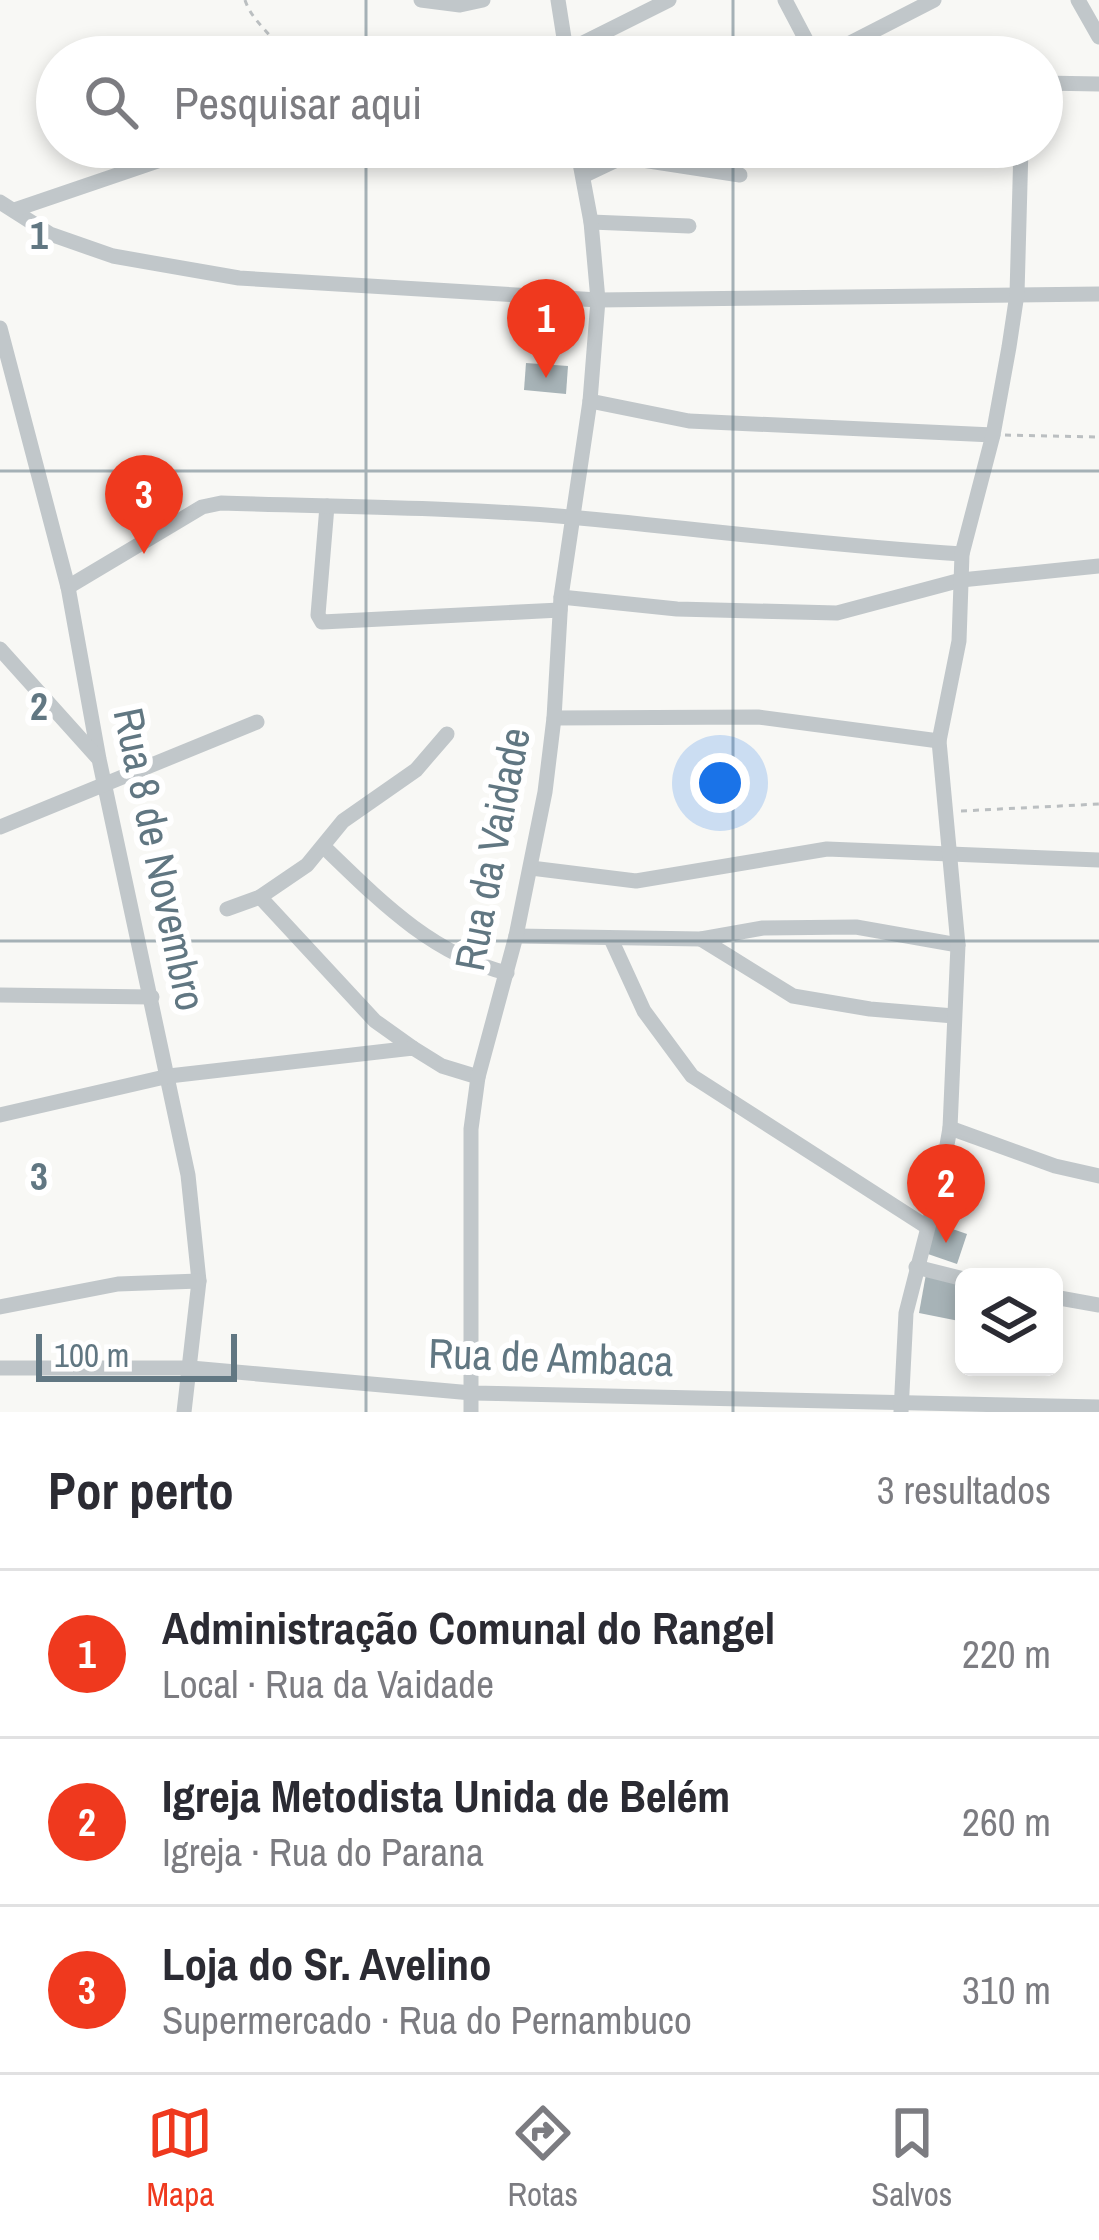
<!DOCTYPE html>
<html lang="pt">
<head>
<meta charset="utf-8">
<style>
	:root { --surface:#fff; --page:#f2f2f3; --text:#2b2b33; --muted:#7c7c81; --line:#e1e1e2; --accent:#ef391e }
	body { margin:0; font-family:"Archivo Narrow",sans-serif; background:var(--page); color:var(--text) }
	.controls { position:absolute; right:36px; bottom:36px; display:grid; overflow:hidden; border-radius:18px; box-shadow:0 6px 18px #0003 }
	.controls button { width:108px; height:108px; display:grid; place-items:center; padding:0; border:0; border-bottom:3px solid var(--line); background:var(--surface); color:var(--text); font:60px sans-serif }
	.scale { position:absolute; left:36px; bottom:30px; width:201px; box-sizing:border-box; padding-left:12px; border:6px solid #617782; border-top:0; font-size:33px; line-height:42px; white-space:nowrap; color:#617782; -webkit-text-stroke:9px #fff; paint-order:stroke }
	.you { position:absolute; left:720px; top:783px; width:42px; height:42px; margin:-30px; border:9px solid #fff; border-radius:50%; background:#1a73e8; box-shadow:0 0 0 18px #1a73e833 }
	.badge { display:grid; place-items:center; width:78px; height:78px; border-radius:50%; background:var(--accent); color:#fff; font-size:39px; font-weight:700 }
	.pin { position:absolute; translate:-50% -99px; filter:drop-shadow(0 3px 6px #0008) }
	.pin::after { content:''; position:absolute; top:63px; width:42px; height:36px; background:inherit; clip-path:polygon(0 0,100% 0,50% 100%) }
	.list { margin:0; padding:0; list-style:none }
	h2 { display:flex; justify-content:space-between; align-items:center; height:156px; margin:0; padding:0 48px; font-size:51px }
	h2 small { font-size:39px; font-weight:400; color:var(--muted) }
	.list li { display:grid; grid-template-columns:78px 1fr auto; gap:36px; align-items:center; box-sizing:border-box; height:168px; padding:0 48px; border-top:3px solid var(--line) }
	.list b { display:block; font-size:45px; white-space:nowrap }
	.list p { margin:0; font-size:39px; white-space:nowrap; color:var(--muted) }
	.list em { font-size:39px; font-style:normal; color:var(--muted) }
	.icon { flex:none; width:66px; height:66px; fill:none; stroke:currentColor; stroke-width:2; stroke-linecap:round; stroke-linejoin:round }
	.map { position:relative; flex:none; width:1099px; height:1412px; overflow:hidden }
	.search { position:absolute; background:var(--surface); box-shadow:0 6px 18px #0003; left:36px; right:36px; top:36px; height:132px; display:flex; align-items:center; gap:30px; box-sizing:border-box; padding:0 42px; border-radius:66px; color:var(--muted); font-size:45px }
	.sheet { height:660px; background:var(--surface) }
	nav { display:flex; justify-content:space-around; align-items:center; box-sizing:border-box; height:168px; border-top:3px solid var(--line); background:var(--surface); font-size:33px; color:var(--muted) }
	nav a { display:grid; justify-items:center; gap:6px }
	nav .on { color:var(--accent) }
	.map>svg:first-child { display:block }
	.building { fill:#a7b3b7 }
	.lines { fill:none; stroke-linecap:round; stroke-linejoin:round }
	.path { stroke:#bbbfc1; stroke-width:3; stroke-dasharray:6 6; stroke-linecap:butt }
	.minor { stroke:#c1c7ca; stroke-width:15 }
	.grid { fill:none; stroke:#617782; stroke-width:3; stroke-opacity:0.55 }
	.labels { text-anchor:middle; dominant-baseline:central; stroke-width:12; stroke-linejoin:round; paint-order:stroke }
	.street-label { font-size:42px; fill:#617782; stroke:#fff }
	.grid-label { font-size:39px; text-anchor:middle; font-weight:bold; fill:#617782; stroke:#fff; stroke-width:12; stroke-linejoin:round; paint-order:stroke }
</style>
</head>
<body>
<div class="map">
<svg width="1099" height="1412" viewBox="0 0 1099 1412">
	<rect width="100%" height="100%" fill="#f8f8f5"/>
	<g class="building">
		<polygon points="526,363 568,366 566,394 524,390"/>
		<polygon points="935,1223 967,1234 957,1264 925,1253"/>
		<polygon points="926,1274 964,1283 964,1322 919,1313"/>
	</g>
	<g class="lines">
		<g class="path">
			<path d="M245,0C252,22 274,35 285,57"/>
			<polyline points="1005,435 1099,437"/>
			<polyline points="961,811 1099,804"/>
		</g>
		<g class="minor">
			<polyline points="421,0 460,5 483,0"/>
			<polyline points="558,0 567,57"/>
			<polyline points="785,0 815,57"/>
			<polyline points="1078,0 1099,37"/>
			<polyline points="567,51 669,0"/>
			<polyline points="823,57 934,0"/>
			<polyline points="1042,83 1099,84"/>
			<polyline points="623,157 740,175"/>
			<polyline points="583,176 644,147"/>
			<polyline points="0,202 50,234 113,256 239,278 598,300 1099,294"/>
			<polyline points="14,210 199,147"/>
			<polyline points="591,222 689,226"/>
			<polyline points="0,328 68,587 99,759 188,1175 199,1281 184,1412"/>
			<polyline points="590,401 689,421 993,435"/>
			<polyline points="327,506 318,615 322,622 560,610"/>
			<path d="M68,587L202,507L221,503C337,507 454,507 570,517C700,529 831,546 962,554"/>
			<polyline points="561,597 677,609 837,613 961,580 1099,566"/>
			<polyline points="0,649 97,757"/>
			<polyline points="554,718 758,717 939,741"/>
			<polyline points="0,827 257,722"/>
			<path d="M324,847C379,900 431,954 507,973"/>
			<polyline points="531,868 636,881 827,849 1099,860"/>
			<polyline points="260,897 375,1021 413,1048"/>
			<polyline points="227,909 260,897 307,865 343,821 416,770 447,734"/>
			<polyline points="516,936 701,939 763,928 856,927 958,945"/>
			<polyline points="611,939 644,1011 692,1076 927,1227"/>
			<polyline points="701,939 793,996 870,1009 954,1016"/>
			<polyline points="0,995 152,997"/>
			<polyline points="0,1115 169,1076 413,1048 442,1066 478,1077"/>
			<polyline points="950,1128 1055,1166 1099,1176"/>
			<polyline points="916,1267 964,1279"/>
			<polyline points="1054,1297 1099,1305"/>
			<polyline points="0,1307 118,1284 199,1281"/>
			<polyline points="0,1368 191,1368 472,1393 1099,1407"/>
			<polyline points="471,1412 471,1129 478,1077 516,936 545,792 554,718 561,597 590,401 598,300 591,222 577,147"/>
			<polyline points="901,1412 906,1313 942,1173 950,1128 958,945 939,741 959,641 962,554 993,435 1009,347 1017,294 1021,147"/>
		</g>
	</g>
	<path class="grid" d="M366,0V57M733,0V57M366,147V1412M733,147V1412M0,471H1099M0,941H1099"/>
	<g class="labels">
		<g class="street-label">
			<text transform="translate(492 849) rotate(-79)">Rua da Vaidade</text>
			<text transform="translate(160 859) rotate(78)">Rua 8 de Novembro</text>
			<text transform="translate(551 1357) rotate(2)">Rua de Ambaca</text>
		</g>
	</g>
	<g class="grid-label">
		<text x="39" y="249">1</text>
		<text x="39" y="720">2</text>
		<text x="39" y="1190">3</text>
	</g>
</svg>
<div class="controls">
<button><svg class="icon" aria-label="layers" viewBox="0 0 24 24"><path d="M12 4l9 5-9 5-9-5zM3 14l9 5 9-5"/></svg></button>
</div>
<div class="scale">100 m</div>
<div class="you"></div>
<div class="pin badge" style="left:546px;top:378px">1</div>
<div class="pin badge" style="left:946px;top:1243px">2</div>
<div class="pin badge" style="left:144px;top:554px">3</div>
<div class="search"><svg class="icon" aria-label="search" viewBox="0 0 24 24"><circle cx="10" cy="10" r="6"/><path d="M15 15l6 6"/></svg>Pesquisar aqui</div>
</div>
<section class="sheet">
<h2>Por perto<small>3 resultados</small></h2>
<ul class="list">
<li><span class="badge">1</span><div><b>Administração Comunal do Rangel</b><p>Local · Rua da Vaidade</p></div><em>220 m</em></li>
<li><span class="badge">2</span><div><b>Igreja Metodista Unida de Belém</b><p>Igreja · Rua do Parana</p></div><em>260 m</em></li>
<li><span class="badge">3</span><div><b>Loja do Sr. Avelino</b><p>Supermercado · Rua do Pernambuco</p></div><em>310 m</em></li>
</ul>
</section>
<nav>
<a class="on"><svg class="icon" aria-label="map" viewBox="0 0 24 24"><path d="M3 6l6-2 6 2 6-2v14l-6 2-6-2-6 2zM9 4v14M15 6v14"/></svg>Mapa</a>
<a><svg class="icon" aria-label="directions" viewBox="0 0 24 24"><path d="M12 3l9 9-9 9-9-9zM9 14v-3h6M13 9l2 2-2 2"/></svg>Rotas</a>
<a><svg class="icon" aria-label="saved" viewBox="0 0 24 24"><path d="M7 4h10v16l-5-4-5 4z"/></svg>Salvos</a>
</nav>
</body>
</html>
